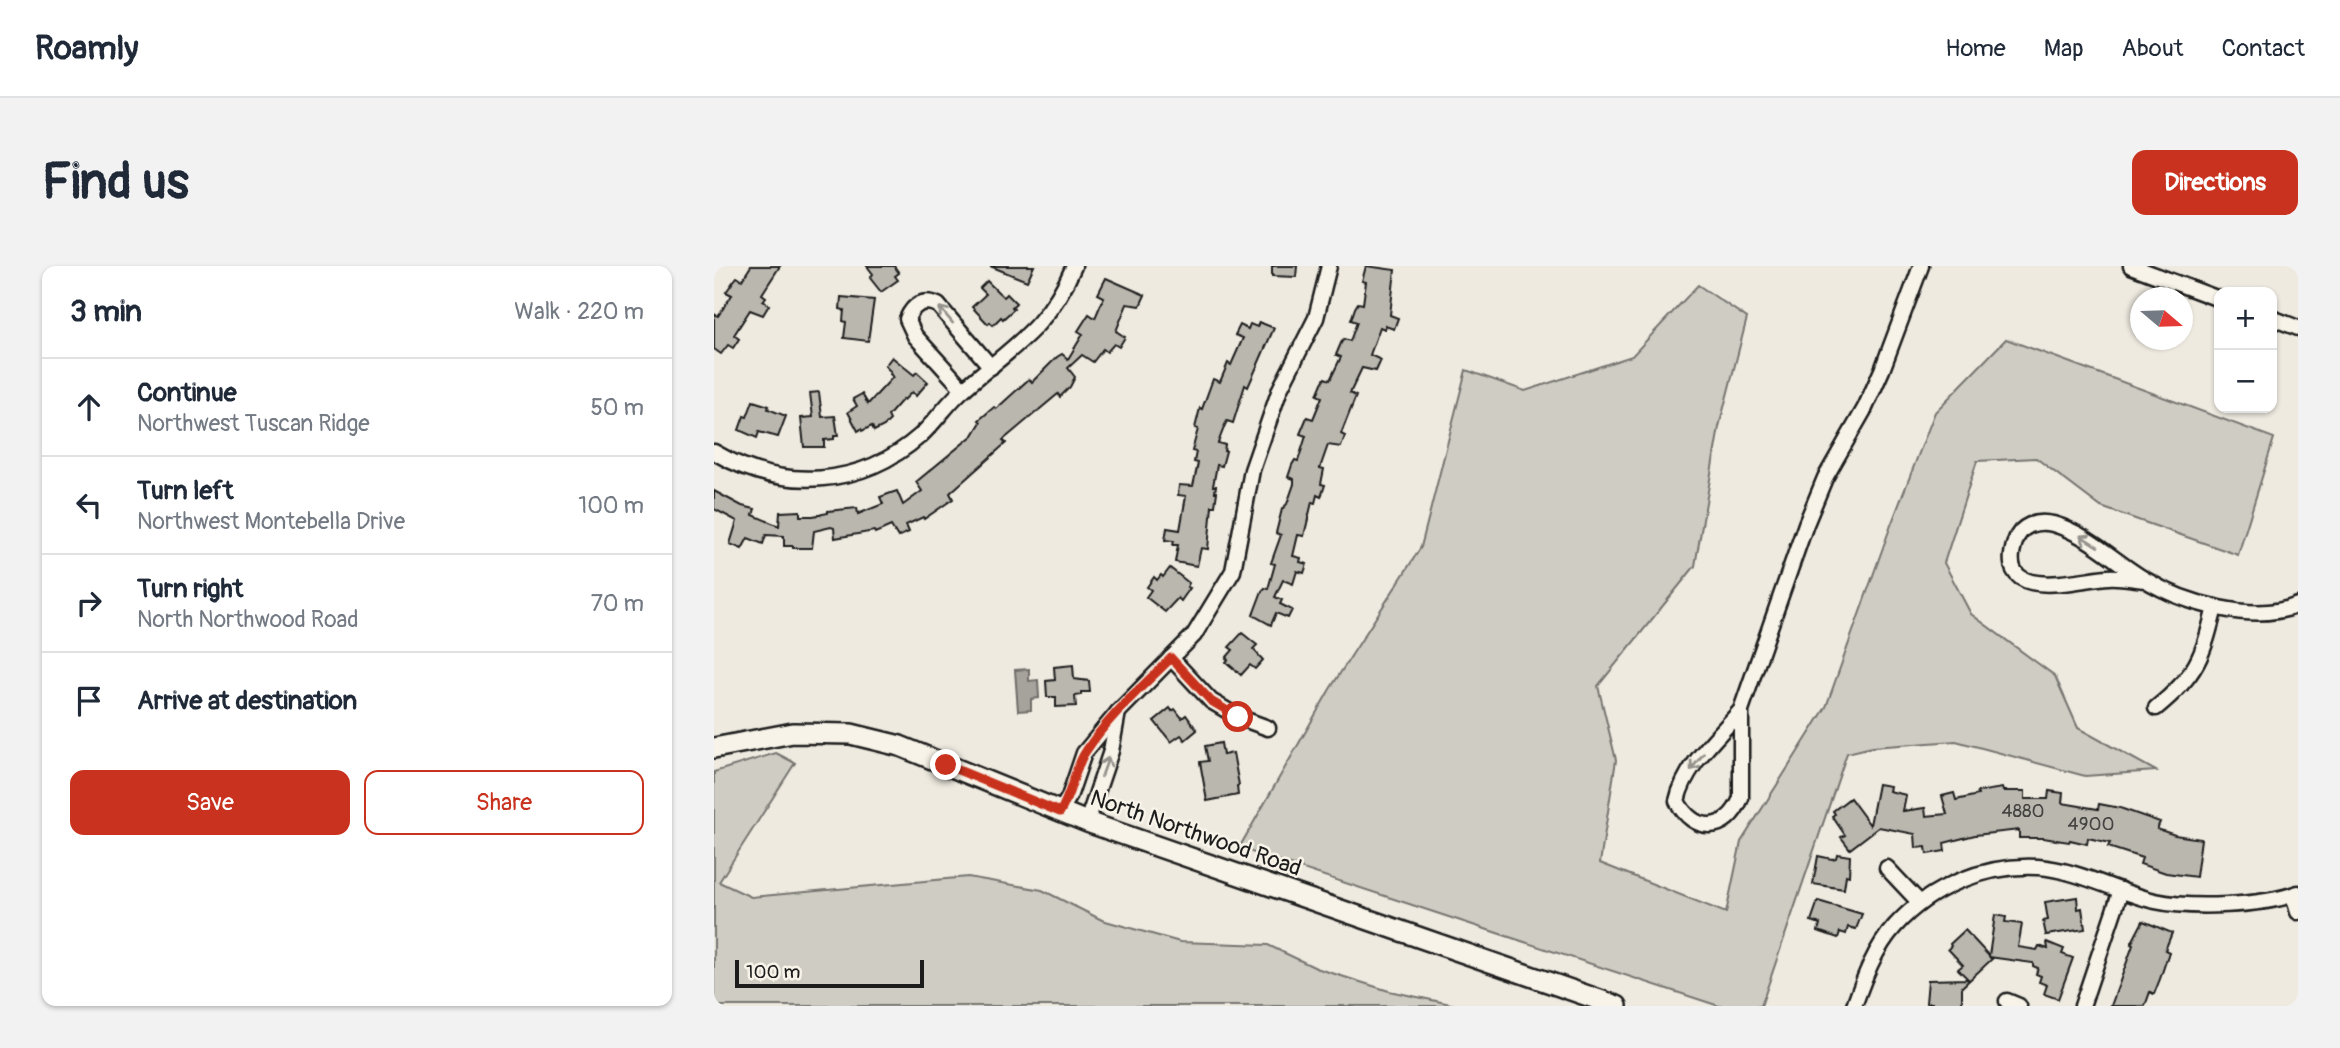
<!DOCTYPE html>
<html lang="en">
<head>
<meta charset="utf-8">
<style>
	:root { --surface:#fff; --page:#f2f2f3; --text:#1f2937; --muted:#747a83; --line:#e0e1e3; --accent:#c8321e }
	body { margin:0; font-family:Pangolin,sans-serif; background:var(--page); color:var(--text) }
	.controls { position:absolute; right:21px; top:21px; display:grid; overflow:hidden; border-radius:14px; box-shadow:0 2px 5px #0004 }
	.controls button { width:63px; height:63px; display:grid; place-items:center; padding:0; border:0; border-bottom:2px solid var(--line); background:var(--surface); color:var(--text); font:35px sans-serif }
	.compass { position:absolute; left:1416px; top:21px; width:63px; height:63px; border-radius:50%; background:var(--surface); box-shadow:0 2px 5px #0004; rotate:109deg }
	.scale { position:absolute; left:21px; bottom:18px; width:189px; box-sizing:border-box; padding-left:7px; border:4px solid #1c1c1c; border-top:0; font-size:19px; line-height:24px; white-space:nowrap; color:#1c1c1c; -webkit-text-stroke:5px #f7f3e8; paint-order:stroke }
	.stop { position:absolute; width:21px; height:21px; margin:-16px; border:5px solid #c8321e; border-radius:50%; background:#fff }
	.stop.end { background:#c8321e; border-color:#fff; box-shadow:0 2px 7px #0008 }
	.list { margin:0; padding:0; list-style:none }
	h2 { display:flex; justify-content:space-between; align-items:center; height:91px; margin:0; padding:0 28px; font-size:30px }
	h2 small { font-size:23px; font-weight:400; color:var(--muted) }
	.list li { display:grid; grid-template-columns:46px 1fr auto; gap:21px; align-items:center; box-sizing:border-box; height:98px; padding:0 28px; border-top:2px solid var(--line) }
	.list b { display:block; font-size:26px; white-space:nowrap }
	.list p { margin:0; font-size:23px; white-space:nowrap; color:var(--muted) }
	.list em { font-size:23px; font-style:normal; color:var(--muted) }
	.actions { display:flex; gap:14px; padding:21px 28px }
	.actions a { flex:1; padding:16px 0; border:2px solid var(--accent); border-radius:14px; text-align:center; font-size:24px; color:var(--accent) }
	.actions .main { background:var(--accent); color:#fff }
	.icon { flex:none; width:38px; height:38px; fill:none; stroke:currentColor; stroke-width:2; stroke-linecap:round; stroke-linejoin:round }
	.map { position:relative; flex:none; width:1584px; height:740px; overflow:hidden; border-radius:14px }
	header { display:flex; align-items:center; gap:42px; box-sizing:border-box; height:98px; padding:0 35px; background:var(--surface); border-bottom:2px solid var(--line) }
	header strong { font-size:33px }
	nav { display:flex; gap:38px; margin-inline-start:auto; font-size:24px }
	.intro { display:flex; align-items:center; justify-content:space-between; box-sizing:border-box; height:168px; padding:0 42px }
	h1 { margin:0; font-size:49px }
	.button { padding:18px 32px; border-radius:14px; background:var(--accent); color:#fff; font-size:24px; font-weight:700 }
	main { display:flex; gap:42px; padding:0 42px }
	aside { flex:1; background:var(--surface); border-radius:14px; box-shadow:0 2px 5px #0004 }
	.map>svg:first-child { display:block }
	.green { fill:#cfccc3; stroke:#767470; stroke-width:2 }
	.water { fill:#a6a39d; stroke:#6f6d69; stroke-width:2 }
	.building { fill:#bab7af; stroke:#1c1c1c; stroke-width:2 }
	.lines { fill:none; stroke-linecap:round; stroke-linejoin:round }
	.minor-casing { stroke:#1c1c1c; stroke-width:19 }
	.tertiary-casing { stroke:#1c1c1c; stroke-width:24 }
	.minor { stroke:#f7f3e8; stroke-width:14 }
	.tertiary { stroke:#f7f3e8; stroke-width:19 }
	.oneway { stroke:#94928c }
	.route { stroke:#c8321e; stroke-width:9 }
	.labels { text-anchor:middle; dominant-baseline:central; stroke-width:5; stroke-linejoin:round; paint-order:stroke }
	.number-label { font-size:19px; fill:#444341 }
	.street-label { font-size:23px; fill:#1c1c1c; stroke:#f7f3e8 }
</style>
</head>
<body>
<header>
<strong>Roamly</strong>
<nav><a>Home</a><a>Map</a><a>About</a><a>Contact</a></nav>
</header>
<div class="intro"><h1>Find us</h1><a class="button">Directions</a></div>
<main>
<aside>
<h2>3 min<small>Walk · 220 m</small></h2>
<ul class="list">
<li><svg class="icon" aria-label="ahead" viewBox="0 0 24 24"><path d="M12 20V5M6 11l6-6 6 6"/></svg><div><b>Continue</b><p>Northwest Tuscan Ridge</p></div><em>50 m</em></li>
<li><svg class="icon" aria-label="left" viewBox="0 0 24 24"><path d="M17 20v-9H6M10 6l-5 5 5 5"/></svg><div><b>Turn left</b><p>Northwest Montebella Drive</p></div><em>100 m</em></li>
<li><svg class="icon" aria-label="right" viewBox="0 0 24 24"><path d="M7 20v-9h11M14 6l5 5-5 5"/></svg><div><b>Turn right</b><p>North Northwood Road</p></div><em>70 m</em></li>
<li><svg class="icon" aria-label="arrive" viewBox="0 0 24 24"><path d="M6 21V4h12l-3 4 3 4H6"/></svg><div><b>Arrive at destination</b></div></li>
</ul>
<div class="actions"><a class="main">Save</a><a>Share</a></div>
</aside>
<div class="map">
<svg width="1584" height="740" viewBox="0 0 1584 740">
	<rect width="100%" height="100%" fill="#eeeae0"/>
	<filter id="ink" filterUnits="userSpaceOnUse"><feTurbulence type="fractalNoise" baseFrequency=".0143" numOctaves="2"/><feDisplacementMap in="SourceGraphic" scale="14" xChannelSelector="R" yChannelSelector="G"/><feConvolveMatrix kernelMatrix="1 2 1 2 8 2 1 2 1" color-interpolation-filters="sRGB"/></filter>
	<g filter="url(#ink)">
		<g class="green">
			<polygon points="984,19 1033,52 1005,161 981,300 884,420 902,494 886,597 1012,647 1027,576 1112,441 1177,259 1221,146 1292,73 1560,172 1524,289 1387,241 1322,192 1263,195 1230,297 1257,348 1341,410 1364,462 1442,505 1371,510 1242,475 1158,481 1133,487 1047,740 1005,740 525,582 616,423 707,281 752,104 811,125 918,90"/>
			<polygon points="62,487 81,497 5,616 37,631 254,611 328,624 388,654 466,676 554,679 602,702 675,725 746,740 0,740 0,506"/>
		</g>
		<polygon class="water" points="315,403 315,415 324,414 325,432 317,433 317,444 304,445 301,404"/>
		<g class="building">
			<polygon points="37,0 66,0 48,28 52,31 49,35 55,39 49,49 36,44 20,69 25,73 19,82 14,79 7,88 0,83 0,48 4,50 18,29 12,26 19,16 23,11 28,14"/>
			<polygon points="153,0 180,0 185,7 181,10 184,14 167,26 156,12 159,8"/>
			<polygon points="276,0 320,0 313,15"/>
			<polygon points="558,0 583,0 582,11 558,10"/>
			<polygon points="652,0 681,4 676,49 684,52 680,63 671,60 671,63 666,61 656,89 667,94 662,105 648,102 636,127 642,130 627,168 631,170 627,181 614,179 606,202 610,203 607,218 611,219 607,231 603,229 601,237 598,236 590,270 584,269 579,290 587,292 586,296 593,298 590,307 583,305 579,318 569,314 561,331 568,334 566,338 578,344 574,352 562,347 557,359 539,349 548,325 551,322 554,323 561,298 557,297 567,269 562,267 568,243 573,238 580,218 580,213 574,211 578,199 581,194 584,195 592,170 586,168 593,151 599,153 608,131 603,129 608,117 611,112 616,114 627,91 622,89 627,77 630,73 636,75 643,56 637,54 641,42 644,37 649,38 652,16 648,15"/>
			<polygon points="392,12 431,29 426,40 413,38 402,65 411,71 405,81 400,78 393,86 389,83 379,96 368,89 354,102 361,111 356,121 346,131 344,128 289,174 292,177 236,227 239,233 210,253 209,251 192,259 195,266 184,271 177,260 161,267 160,265 121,272 120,262 117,261 100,265 98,282 79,282 79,280 70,280 70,270 52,269 49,278 34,272 28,283 16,278 23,255 0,243 0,225 28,240 41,243 39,249 65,260 66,246 86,245 86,250 99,250 114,247 114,245 143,242 144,248 169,238 166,231 177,227 183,225 189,239 208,225 202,216 259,169 267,156 265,154 280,141 282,143 315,113 318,116 343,91 348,88 354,93 369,68 364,65 371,54 375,48 381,52 390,31 384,28"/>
			<polygon points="273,15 285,27 290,31 293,28 302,37 298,41 300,43 289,53 287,51 279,59 276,56 274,58 258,41 272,28 266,22"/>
			<polygon points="127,31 160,34 154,75 130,72 132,56 129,55 130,44 126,43"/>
			<polygon points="545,56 560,62 534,121 531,119 519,157 513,155 511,159 504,177 511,179 510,185 512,185 508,200 503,199 499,220 502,220 501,226 503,226 501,240 498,240 494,283 487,282 483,300 461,296 464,279 459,279 460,275 451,274 453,262 466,264 472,230 464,229 465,219 479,220 484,197 480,196 482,186 478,185 484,163 481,162 486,142 488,143 499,113 506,116 514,97 517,99 529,72 521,69 526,59 534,63 536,58 543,61"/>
			<polygon points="178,91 200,109 203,106 214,116 202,130 198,126 190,134 189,133 174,150 176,154 170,160 160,165 158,160 148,165 147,163 144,165 134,146 143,140 139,133 148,128 154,138 179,111 176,108 177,106 171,100"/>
			<polygon points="105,126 108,151 121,150 124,170 120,170 120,173 110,174 110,181 90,181 87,152 99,151 96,127"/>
			<polygon points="39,135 55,140 54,143 72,150 64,171 45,166 43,172 25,164 30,150 33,151"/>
			<polygon points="456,302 475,317 473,321 476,322 467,335 464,332 451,346 432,331 437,324 433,321 440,311 443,314 447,309 449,311"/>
			<polygon points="528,367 543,379 539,383 549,394 541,403 536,399 527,409 512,396 514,394 512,392 519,384 515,381"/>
			<polygon points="359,399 360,413 375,415 376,426 367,426 367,429 361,430 362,440 342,441 342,431 333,431 332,415 341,414 340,401"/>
			<polygon points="456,442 458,445 461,443 468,452 472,449 483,464 471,474 467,469 457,476 440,455"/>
			<polygon points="507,477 509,489 519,487 525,519 523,520 524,529 493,535 486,496 494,495 491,480"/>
			<polygon points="1164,518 1176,520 1175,525 1192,529 1189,545 1211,542 1212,550 1233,548 1228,530 1240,527 1242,534 1264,529 1263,526 1288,522 1289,525 1311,525 1311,533 1334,533 1335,525 1349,527 1348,537 1384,543 1385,538 1406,542 1446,556 1443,563 1461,569 1487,573 1482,611 1452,607 1426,598 1428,592 1394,581 1396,577 1374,572 1373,578 1356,574 1355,576 1329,572 1305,572 1305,564 1261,569 1230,577 1231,585 1213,588 1212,581 1202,582 1201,568 1165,561 1136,583 1127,571 1131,569 1118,550 1121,548 1119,545 1136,532 1156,559"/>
			<polygon points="1123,588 1136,590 1135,610 1132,609 1130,623 1099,618 1104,590 1118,593 1122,592"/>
			<polygon points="1363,631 1364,643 1368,642 1371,663 1332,669 1329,655 1334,654 1331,636"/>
			<polygon points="1104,635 1148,648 1142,663 1134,661 1132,668 1126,666 1124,672 1104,665 1106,658 1097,655"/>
			<polygon points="1281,649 1292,651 1291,656 1308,658 1304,681 1323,684 1325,680 1334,683 1333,676 1350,683 1348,688 1359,692 1344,733 1330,728 1333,719 1325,716 1327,710 1322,708 1324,702 1319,700 1319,697 1275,691 1278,693 1248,721 1248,740 1218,740 1218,737 1212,737 1214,714 1254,713 1244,703 1249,699 1234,683 1237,680 1236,678 1251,664 1275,690"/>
			<polygon points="1429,655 1458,667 1451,684 1455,686 1446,713 1440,728 1436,726 1431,740 1397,740 1419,679 1417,678"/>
		</g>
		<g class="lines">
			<defs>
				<g id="minor">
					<polyline points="1417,0 1505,33"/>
					<polyline points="1558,52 1584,62"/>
					<path d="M249,123L201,70L193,53C199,39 209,32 224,39L277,101"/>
					<path d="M0,186C68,226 147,222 207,169C223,154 235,135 251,122C299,80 334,62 360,0"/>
					<path d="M1431,314C1419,313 1406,310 1394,311C1364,313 1280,338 1301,276C1306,259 1323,254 1339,258C1374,268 1400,295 1430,313C1469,337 1540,358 1584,339"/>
					<polyline points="457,392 497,435 524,451 554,462"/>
					<path d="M1442,442C1483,409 1489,390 1501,341"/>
					<path d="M1027,444C1004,471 971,499 963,535C980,568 1013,567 1027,532V444L1092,258L1111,212L1151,142L1168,104L1207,0"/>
					<polyline points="346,546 355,531 370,487 404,446 480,369 519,305 538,204 566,123 602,52 615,0"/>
					<polyline points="373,556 397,485 404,446"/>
					<polyline points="1173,602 1206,637"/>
					<polyline points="1579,629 1584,646"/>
					<polyline points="1293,735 1305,740"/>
					<path d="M1140,740C1150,712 1161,682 1181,660C1216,621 1271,598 1324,601C1365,604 1402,626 1441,635C1478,643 1549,640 1584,627"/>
					<polyline points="1368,740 1407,624"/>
				</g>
				<polyline id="tertiary" points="0,482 79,467 137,468 186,480 373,556 903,740"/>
			</defs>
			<use href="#minor" class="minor-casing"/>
			<use href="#tertiary" class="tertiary-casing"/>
			<use href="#minor" class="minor"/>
			<use href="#tertiary" class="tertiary"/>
		</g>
		<defs><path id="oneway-shaft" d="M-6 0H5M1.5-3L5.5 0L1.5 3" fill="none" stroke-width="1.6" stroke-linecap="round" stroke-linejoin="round" transform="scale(1.75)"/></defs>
		<g class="oneway">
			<use href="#oneway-shaft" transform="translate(232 49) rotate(-130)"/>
			<use href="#oneway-shaft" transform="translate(1375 275) rotate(-148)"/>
			<use href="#oneway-shaft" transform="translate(983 496) rotate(128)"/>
			<use href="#oneway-shaft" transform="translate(391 501) rotate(-70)"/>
		</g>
	</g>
	<g class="lines" filter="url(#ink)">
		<path class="route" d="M232,499L346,546C358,527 360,502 372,485C395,450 428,421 457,392L497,435L524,451"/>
	</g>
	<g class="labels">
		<g class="number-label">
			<text x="1309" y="545">4880</text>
			<text x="1377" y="558">4900</text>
		</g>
		<g class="street-label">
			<text transform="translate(482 567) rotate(19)">North Northwood Road</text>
		</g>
	</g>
</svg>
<div class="controls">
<button>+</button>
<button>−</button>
</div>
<svg class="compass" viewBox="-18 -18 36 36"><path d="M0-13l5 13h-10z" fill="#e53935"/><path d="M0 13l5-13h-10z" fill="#747a83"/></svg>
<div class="scale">100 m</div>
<div class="stop" style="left:524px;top:451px"></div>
<div class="stop end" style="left:232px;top:499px"></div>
</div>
</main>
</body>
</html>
